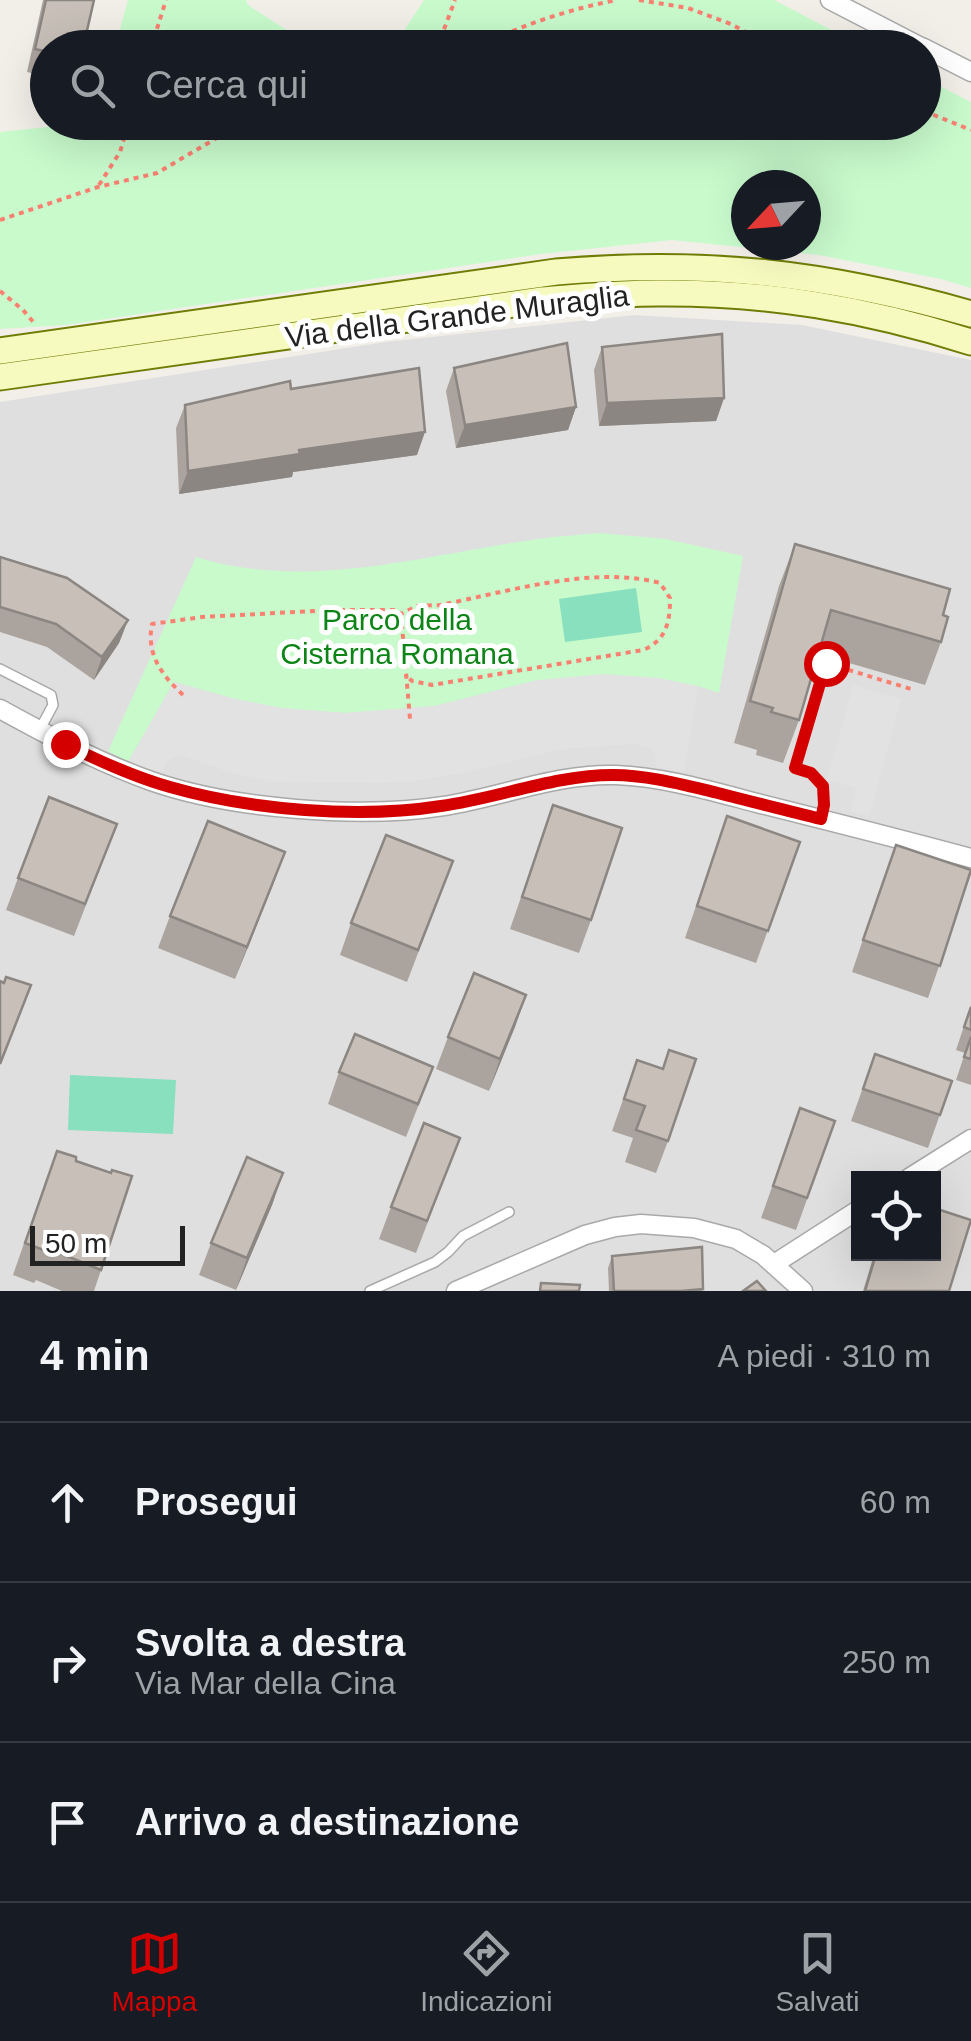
<!DOCTYPE html>
<html lang="it">
<head>
<meta charset="utf-8">
<style>
	:root { --surface:#171b24; --page:#20242c; --text:#f1f3f6; --muted:#9ea1a6; --line:#363941; --accent:#d40000 }
	body { margin:0; font-family:Arial,sans-serif; background:var(--page); color:var(--text) }
	.controls { position:absolute; right:30px; bottom:30px; display:grid; overflow:hidden; border-radius:0px; box-shadow:0 10px 40px #0002 }
	.controls button { width:90px; height:90px; display:grid; place-items:center; padding:0; border:0; border-bottom:2px solid var(--line); background:var(--surface); color:var(--text); font:50px sans-serif }
	.compass { position:absolute; left:731px; top:170px; width:90px; height:90px; border-radius:50%; background:var(--surface); box-shadow:0 10px 40px #0002; rotate:244deg }
	.scale { position:absolute; left:30px; bottom:25px; width:155px; box-sizing:border-box; padding-left:10px; border:5px solid #222; border-top:0; font-size:28px; line-height:35px; white-space:nowrap; color:#222; -webkit-text-stroke:8px #fff; paint-order:stroke }
	.stop { position:absolute; width:30px; height:30px; margin:-22px; border:8px solid #d40000; border-radius:50%; background:#fff }
	.stop.end { background:#d40000; border-color:#fff; box-shadow:0 2px 10px #0008 }
	.list { margin:0; padding:0; list-style:none }
	h2 { display:flex; justify-content:space-between; align-items:center; height:130px; margin:0; padding:0 40px; font-size:42px }
	h2 small { font-size:32px; font-weight:400; color:var(--muted) }
	.list li { display:grid; grid-template-columns:65px 1fr auto; gap:30px; align-items:center; box-sizing:border-box; height:160px; padding:0 40px; border-top:2px solid var(--line) }
	.list b { display:block; font-size:38px; white-space:nowrap }
	.list p { margin:0; font-size:32px; white-space:nowrap; color:var(--muted) }
	.list em { font-size:32px; font-style:normal; color:var(--muted) }
	.icon { flex:none; width:55px; height:55px; fill:none; stroke:currentColor; stroke-width:2; stroke-linecap:round; stroke-linejoin:round }
	.map { position:relative; flex:none; width:971px; height:1291px; overflow:hidden }
	.search { position:absolute; background:var(--surface); box-shadow:0 10px 40px #0002; left:30px; right:30px; top:30px; height:110px; display:flex; align-items:center; gap:25px; box-sizing:border-box; padding:0 35px; border-radius:55px; color:var(--muted); font-size:38px }
	.sheet { height:610px; background:var(--surface) }
	nav { display:flex; justify-content:space-around; align-items:center; box-sizing:border-box; height:140px; border-top:2px solid var(--line); background:var(--surface); font-size:28px; color:var(--muted) }
	nav a { display:grid; justify-items:center; gap:5px }
	nav .on { color:var(--accent) }
	.map>svg:first-child { display:block }
	.residential { fill:#e0dfdf; fill-rule:evenodd }
	.park { fill:#c8facc; fill-rule:evenodd }
	.pitch { fill:#88e0be }
	.parking { fill:#e2e2e2 }
	.lines { fill:none; stroke-linecap:round; stroke-linejoin:round }
	.lane-casing { stroke:#a9a9a9; stroke-width:12 }
	.street-casing { stroke:#a9a9a9; stroke-width:21 }
	.secondary-casing { stroke:#707d05; stroke-width:29 }
	.path { stroke:#fa8072; stroke-width:4; stroke-dasharray:5 5; stroke-linecap:butt }
	.lane { stroke:#fff; stroke-width:9 }
	.street { stroke:#fff; stroke-width:18 }
	.secondary { stroke:#f7fabf; stroke-width:25 }
	.wall { fill:#aba49e }
	.shaded-wall { fill:#8b8681 }
	.building { fill:#c7bfb8; stroke:#8b8681; stroke-width:2.5 }
	.route { stroke:#d40000; stroke-width:12 }
	.labels { text-anchor:middle; dominant-baseline:central; stroke-width:10; stroke-linejoin:round; paint-order:stroke }
	.street-label { font-size:30px; fill:#222; stroke:#fff }
	.park-label { font-size:30px; fill:#0c8416; stroke:#fff }
</style>
</head>
<body>
<div class="map">
<svg width="971" height="1291" viewBox="0 0 971 1291">
	<rect width="100%" height="100%" fill="#f2efe9"/>
	<path class="residential" d="M634,315L802,325L971,360V1291H0V402L385,342ZM858,1178H934V1254H858Z"/>
	<g class="park">
		<polygon points="128,0 246,0 248,5 313,47 115,47"/>
		<polygon points="424,0 774,0 864,47 384,47 394,46"/>
		<path d="M924,78L971,102V288L941,279L819,255L672,240L541,254L66,325L0,329V132L76,124L78,122H924ZM806,185V245H746V185Z"/>
		<path d="M599,533L666,539L743,556L719,693L698,686L538,680L435,706L345,713L281,708L235,699L174,682L128,762L108,751L196,557C308,592 427,554 538,539C559,536 579,535 599,533Z"/>
	</g>
	<g class="pitch">
		<polygon points="636,588 642,632 565,642 559,599"/>
		<polygon points="70,1075 176,1080 173,1134 68,1130"/>
	</g>
	<g class="parking">
		<polygon points="604,674 659,678 698,686 684,772 656,767 655,754 652,749 635,744 562,749 472,771 422,780 384,783 275,782 236,774 180,755 171,758 165,764 162,774 128,762 174,682 235,699 281,708 345,713 435,706 538,680"/>
		<polygon points="853,685 901,699 870,816 850,811 856,788 827,780"/>
	</g>
	<g class="lines">
		<defs>
			<g id="lane">
				<polyline points="0,669 51,695 53,705 39,731"/>
				<polyline points="370,1291 435,1262 448,1252 463,1236 509,1212"/>
			</g>
			<g id="street">
				<polyline points="830,0 923,48"/>
				<polyline points="924,48 971,72"/>
				<path d="M0,709C49,736 98,762 151,781C231,809 360,819 444,806C501,797 558,773 616,775C664,777 711,791 757,803C829,821 900,839 971,858"/>
				<polyline points="909,1178 971,1139"/>
				<polyline points="774,1264 858,1210"/>
				<polyline points="456,1291 585,1235 615,1227 641,1224 694,1228 736,1239 763,1255 803,1291"/>
			</g>
			<g id="secondary">
				<path d="M0,351L556,272C705,259 827,273 971,314"/>
				<path d="M0,377L542,300C580,297 619,293 658,293C767,292 867,309 971,342"/>
			</g>
		</defs>
		<use href="#lane" class="lane-casing"/>
		<use href="#street" class="street-casing"/>
		<use href="#secondary" class="secondary-casing"/>
		<g class="path">
			<polyline points="639,0 688,8 731,24 775,48"/>
			<polyline points="151,48 166,0"/>
			<polyline points="437,48 455,0"/>
			<path d="M476,48C521,25 567,10 616,0"/>
			<polyline points="924,111 971,130"/>
			<polyline points="99,185 120,152 129,122"/>
			<polyline points="0,220 98,187 157,173 215,139 260,122"/>
			<polyline points="0,291 23,310 35,324"/>
			<polyline points="401,614 410,719"/>
			<path d="M183,695C162,675 146,655 152,624L202,617L333,610H395L401,614L417,606L440,605C507,592 593,565 660,583L670,598C670,621 667,640 643,650L432,685L412,681L405,675"/>
			<path d="M824,799C824,777 814,774 795,768L826,663L911,689"/>
		</g>
		<use href="#lane" class="lane"/>
		<use href="#street" class="street"/>
		<use href="#secondary" class="secondary"/>
	</g>
	<g class="wall">
		<polygon points="43,0 94,0 48,48 48,77 27,72"/>
		<polygon points="602,347 724,398 716,421 599,426 594,370"/>
		<polygon points="454,368 576,407 568,430 456,448 446,391"/>
		<polygon points="291,389 417,455 293,472 292,477 179,494 176,428 185,405"/>
		<polygon points="795,544 941,642 925,685 818,654 799,720 783,763 756,755 757,750 734,743 779,586"/>
		<polygon points="0,557 128,620 119,643 94,680 47,647 0,632"/>
		<polygon points="553,805 591,920 579,953 510,929"/>
		<polygon points="727,816 800,842 756,963 685,938"/>
		<polygon points="285,852 235,979 158,948 170,916"/>
		<polygon points="105,856 74,936 6,910 18,878"/>
		<polygon points="453,861 407,982 340,955 351,923"/>
		<polygon points="971,874 928,998 852,972 884,877"/>
		<polygon points="526,995 489,1091 436,1069 448,1037"/>
		<polygon points="971,1005 971,1085 956,1080 965,1053 956,1050"/>
		<polygon points="875,1054 952,1081 928,1148 851,1121"/>
		<polygon points="637,1060 668,1141 656,1173 625,1162 633,1138 612,1131"/>
		<polygon points="339,1072 421,1099 406,1137 328,1104"/>
		<polygon points="800,1108 835,1121 796,1230 761,1218"/>
		<polygon points="460,1138 416,1253 379,1239 391,1207"/>
		<polygon points="76,1161 101,1270 94,1291 62,1291 36,1280 34,1283 13,1275 45,1183"/>
		<polygon points="283,1173 272,1205 236,1290 199,1275 211,1243"/>
		<polygon points="874,1254 934,1254 949,1291 863,1291"/>
		<polygon points="612,1256 703,1289 702,1291 609,1291 608,1268"/>
	</g>
	<g class="shaded-wall">
		<polygon points="724,398 716,421 599,426 607,403"/>
		<polygon points="576,407 568,430 456,448 465,425"/>
		<polygon points="425,432 417,455 293,472 292,477 179,494 188,471 299,450"/>
		<polygon points="128,620 119,643 94,680 102,657"/>
		<polygon points="285,852 273,885 235,979 247,947"/>
		<polygon points="526,995 515,1027 489,1091 500,1059"/>
		<polygon points="283,1173 272,1205 236,1290 247,1258"/>
	</g>
	<g class="building">
		<polygon points="46,0 94,0 83,48 48,48 48,52 35,49"/>
		<polygon points="722,334 724,398 607,403 602,347"/>
		<polygon points="567,343 576,407 465,425 454,368"/>
		<polygon points="419,368 425,432 299,450 300,454 188,471 185,405 290,381 291,389"/>
		<polygon points="795,544 950,589 943,615 948,617 941,642 831,610 799,720 771,712 773,708 750,701"/>
		<polygon points="0,557 67,578 128,620 102,657 56,624 0,607"/>
		<polygon points="49,797 117,824 85,904 18,878"/>
		<polygon points="553,805 622,828 591,920 522,897"/>
		<polygon points="727,816 800,842 768,931 697,906"/>
		<polygon points="208,821 285,852 247,947 170,916"/>
		<polygon points="386,835 453,861 418,950 351,923"/>
		<polygon points="896,845 971,870 940,966 863,940"/>
		<polygon points="474,973 526,995 500,1059 448,1037"/>
		<polygon points="6,977 31,985 0,1064 0,981 4,983"/>
		<polygon points="971,1007 971,1030 964,1027"/>
		<polygon points="355,1034 433,1067 418,1104 339,1072"/>
		<polygon points="971,1037 971,1059 964,1057"/>
		<polygon points="669,1050 696,1059 668,1141 636,1130 645,1106 624,1099 637,1060 663,1069"/>
		<polygon points="875,1054 952,1081 940,1115 863,1089"/>
		<polygon points="800,1108 835,1121 807,1198 773,1186"/>
		<polygon points="424,1123 460,1138 427,1221 391,1207"/>
		<polygon points="57,1151 76,1157 76,1161 111,1173 112,1170 132,1176 101,1270 47,1248 46,1251 25,1243"/>
		<polygon points="247,1157 283,1173 247,1258 211,1243"/>
		<polygon points="934,1208 971,1220 949,1291 865,1291 876,1254 934,1254"/>
		<polygon points="702,1247 703,1289 681,1291 614,1291 612,1256"/>
		<polygon points="757,1281 766,1291 743,1291"/>
		<polygon points="541,1283 580,1285 579,1291 540,1291"/>
	</g>
	<g class="lines">
		<path class="route" d="M65,744C99,761 134,777 170,787C250,810 359,819 441,806C499,798 555,775 613,775C648,775 684,785 718,793C752,802 786,810 821,819L824,805L823,786L811,773L795,768L826,663"/>
	</g>
	<g class="labels">
		<g class="street-label">
			<text transform="translate(457 316) rotate(-7)">Via della Grande Muraglia</text>
		</g>
		<g class="park-label">
			<text x="397" y="619">Parco della<tspan x="397" dy="34">Cisterna Romana</tspan></text>
		</g>
	</g>
</svg>
<div class="controls">
<button><svg class="icon" aria-label="locate" viewBox="0 0 24 24"><circle cx="12" cy="12" r="6"/><path d="M12 2v4M12 18v4M2 12h4M18 12h4"/></svg></button>
</div>
<svg class="compass" viewBox="-18 -18 36 36"><path d="M0-13l5 13h-10z" fill="#e53935"/><path d="M0 13l5-13h-10z" fill="#9ea1a6"/></svg>
<div class="scale">50 m</div>
<div class="stop" style="left:826px;top:663px"></div>
<div class="stop end" style="left:65px;top:744px"></div>
<div class="search"><svg class="icon" aria-label="search" viewBox="0 0 24 24"><circle cx="10" cy="10" r="6"/><path d="M15 15l6 6"/></svg>Cerca qui</div>
</div>
<section class="sheet">
<h2>4 min<small>A piedi · 310 m</small></h2>
<ul class="list">
<li><svg class="icon" aria-label="ahead" viewBox="0 0 24 24"><path d="M12 20V5M6 11l6-6 6 6"/></svg><div><b>Prosegui</b></div><em>60 m</em></li>
<li><svg class="icon" aria-label="right" viewBox="0 0 24 24"><path d="M7 20v-9h11M14 6l5 5-5 5"/></svg><div><b>Svolta a destra</b><p>Via Mar della Cina</p></div><em>250 m</em></li>
<li><svg class="icon" aria-label="arrive" viewBox="0 0 24 24"><path d="M6 21V4h12l-3 4 3 4H6"/></svg><div><b>Arrivo a destinazione</b></div></li>
</ul>
</section>
<nav>
<a class="on"><svg class="icon" aria-label="map" viewBox="0 0 24 24"><path d="M3 6l6-2 6 2 6-2v14l-6 2-6-2-6 2zM9 4v14M15 6v14"/></svg>Mappa</a>
<a><svg class="icon" aria-label="directions" viewBox="0 0 24 24"><path d="M12 3l9 9-9 9-9-9zM9 14v-3h6M13 9l2 2-2 2"/></svg>Indicazioni</a>
<a><svg class="icon" aria-label="saved" viewBox="0 0 24 24"><path d="M7 4h10v16l-5-4-5 4z"/></svg>Salvati</a>
</nav>
</body>
</html>
